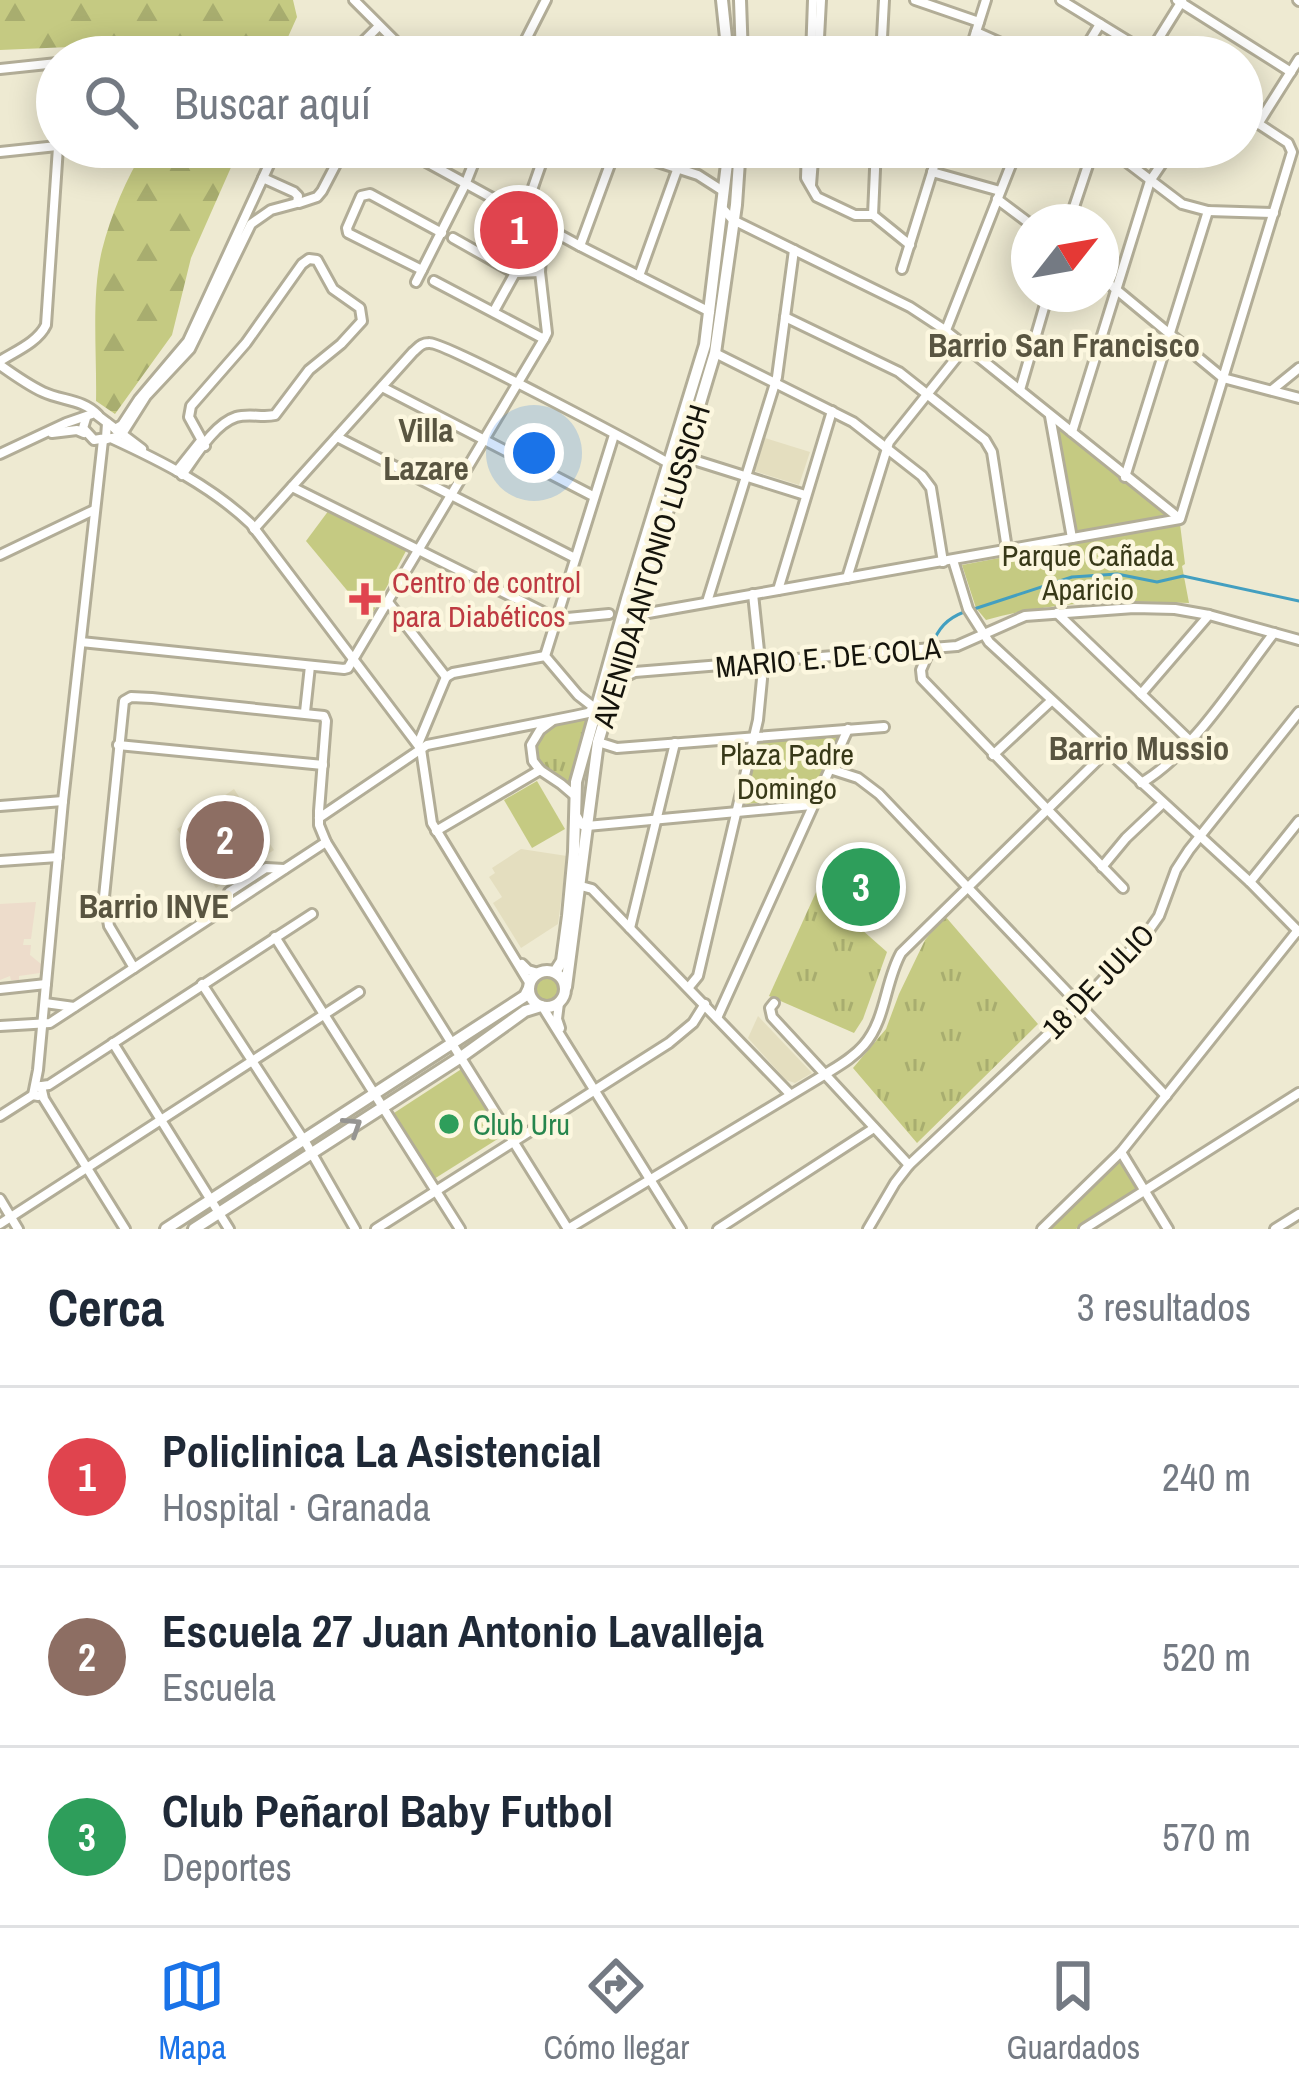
<!DOCTYPE html>
<html lang="es">
<head>
<meta charset="utf-8">
<style>
	:root { --surface:#fff; --page:#f6f6f7; --text:#1f2937; --muted:#747a83; --line:#e0e1e3; --accent:#1a73e8 }
	body { margin:0; font-family:"Archivo Narrow",sans-serif; background:var(--page); color:var(--text) }
	.compass { position:absolute; left:1011px; top:204px; width:108px; height:108px; border-radius:50%; background:var(--surface); box-shadow:0 6px 30px #0003; rotate:59deg }
	.you { position:absolute; left:534px; top:453px; width:42px; height:42px; margin:-30px; border:9px solid #fff; border-radius:50%; background:#1a73e8; box-shadow:0 0 0 18px #1a73e833 }
	.badge { display:grid; place-items:center; width:78px; height:78px; border-radius:50%; background:var(--accent); color:#fff; font-size:39px; font-weight:700 }
	.pin { position:absolute; translate:-50% -50%; border:6px solid #fff; box-shadow:0 3px 12px #0006 }
	.list { margin:0; padding:0; list-style:none }
	h2 { display:flex; justify-content:space-between; align-items:center; height:156px; margin:0; padding:0 48px; font-size:51px }
	h2 small { font-size:39px; font-weight:400; color:var(--muted) }
	.list li { display:grid; grid-template-columns:78px 1fr auto; gap:36px; align-items:center; box-sizing:border-box; height:180px; padding:0 48px; border-top:3px solid var(--line) }
	.list b { display:block; font-size:45px; white-space:nowrap }
	.list p { margin:0; font-size:39px; white-space:nowrap; color:var(--muted) }
	.list em { font-size:39px; font-style:normal; color:var(--muted) }
	.icon { flex:none; width:66px; height:66px; fill:none; stroke:currentColor; stroke-width:2; stroke-linecap:round; stroke-linejoin:round }
	.map { position:relative; flex:none; width:1299px; height:1229px; overflow:hidden }
	.search { position:absolute; background:var(--surface); box-shadow:0 6px 30px #0003; left:36px; right:36px; top:36px; height:132px; display:flex; align-items:center; gap:30px; box-sizing:border-box; padding:0 42px; border-radius:66px; color:var(--muted); font-size:45px }
	.sheet { height:696px; background:var(--surface) }
	nav { display:flex; justify-content:space-around; align-items:center; box-sizing:border-box; height:168px; border-top:3px solid var(--line); background:var(--surface); font-size:33px; color:var(--muted) }
	nav a { display:grid; justify-items:center; gap:6px }
	nav .on { color:var(--accent) }
	.map>svg:first-child { display:block }
	.built { fill:#e4debf }
	.medical { fill:#eddccb }
	.grass { fill:url(#grass-tufts) }
	.forest { fill:url(#forest-firs) }
	.green { fill:#c5ca82 }
	.lines { fill:none; stroke-linecap:round; stroke-linejoin:round }
	.stream { stroke:#439fc0; stroke-width:3 }
	.minor-casing { stroke:#b2ad97; stroke-width:14 }
	.major-casing { stroke:#b2ad97; stroke-width:16 }
	.minor { stroke:#fff; stroke-width:8 }
	.major { stroke:#fff; stroke-width:10 }
	.oneway { stroke:#969592 }
	.health-dot { fill:#e0444e; stroke:#fcf7df; stroke-width:4.5 }
	.leisure-dot { fill:#2e9e5b; stroke:#fcf7df; stroke-width:4.5 }
	.labels { text-anchor:middle; dominant-baseline:central; stroke-width:9; stroke-linejoin:round; paint-order:stroke }
	.park-label { font-size:30px; fill:#383918; stroke:#fcf7df }
	.street-label { font-size:30px; fill:#15140c; stroke:#fcf7df }
	.health-label { font-size:30px; fill:#be3a42; stroke:#fcf7df; text-anchor:start }
	.leisure-label { font-size:30px; fill:#27864d; stroke:#fcf7df; text-anchor:start }
	.neighbourhood-label { font-size:33px; font-weight:bold; fill:#595541; stroke:#fcf7df }
</style>
</head>
<body>
<div class="map">
<svg width="1299" height="1229" viewBox="0 0 1299 1229">
	<defs>
		<pattern id="grass-tufts" width="24" height="20" patternUnits="userSpaceOnUse" patternTransform="scale(3)"><rect width="24" height="20" fill="#c5ca82"/><path d="M3 7l-1-3M5 7V3M7 7l1-3M15 17l-1-3M17 17v-4M19 17l1-3" fill="none" stroke="#a8ad6f"/></pattern>
		<pattern id="forest-firs" width="22" height="20" patternUnits="userSpaceOnUse" patternTransform="scale(3)"><rect width="22" height="20" fill="#c5ca82"/><path d="M5 1l3.5 6h-7zM16 11l3.5 6h-7z" fill="#a8ad6f"/></pattern>
	</defs>
	<rect width="100%" height="100%" fill="#eeead2"/>
	<g class="built">
		<polygon points="765,438 810,452 799,485 754,471"/>
		<polygon points="234,789 274,850 216,888 177,829"/>
		<polygon points="521,849 567,856 558,924 521,948 493,903 502,897 489,877 495,873 492,868"/>
		<polygon points="758,1016 812,1073 795,1083 786,1080 748,1038"/>
	</g>
	<polygon class="medical" points="36,902 31,939 24,939 23,945 31,945 30,955 41,964 40,973 19,976 19,980 11,980 10,976 0,980 0,904"/>
	<g class="grass">
		<path d="M589,718L572,787C562,780 545,772 538,763C535,758 535,749 537,743C543,722 571,720 589,718Z"/>
		<polygon points="817,890 887,952 863,1019 854,1033 769,996"/>
		<polygon points="945,916 1038,1024 917,1143 853,1068 886,1029 899,994 925,940"/>
		<circle cx="548" cy="991" r="14"/>
	</g>
	<g class="forest">
		<polygon points="0,0 293,0 297,17 279,57 143,57 116,45 0,50"/>
		<path d="M146,147H240L191,258L172,335L115,414L96,401C97,354 91,295 102,250C111,215 126,178 146,147Z"/>
	</g>
	<g class="green">
		<polygon points="1056,423 1170,517 1075,534"/>
		<polygon points="329,510 406,551 370,618 306,541"/>
		<path d="M1180,524L1185,564L1182,566L1189,603C1120,600 1053,601 986,620L976,608L962,565Z"/>
		<polygon points="839,735 809,800 745,804 759,742"/>
		<polygon points="537,781 565,829 532,848 504,800"/>
		<polygon points="855,846 899,893 867,925 822,880"/>
		<polygon points="463,1068 504,1135 434,1179 394,1113"/>
		<polygon points="1120,1158 1140,1190 1076,1229 1047,1229"/>
	</g>
	<g class="lines">
		<g class="stream">
			<polyline points="974,609 1072,577 1117,574 1157,582 1183,576 1299,601"/>
			<path d="M931,646C939,628 946,619 964,612"/>
		</g>
		<defs>
			<g id="minor">
				<polyline points="354,0 411,57"/>
				<polyline points="915,0 979,22"/>
				<polyline points="1061,0 1154,57"/>
				<polyline points="1177,0 1291,72"/>
				<polyline points="1298,0 1299,1"/>
				<polyline points="976,32 1005,45 1017,57"/>
				<polyline points="739,47 887,57"/>
				<polyline points="1149,54 1182,1"/>
				<polyline points="362,57 355,50 379,26"/>
				<polyline points="517,57 546,0"/>
				<polyline points="811,57 813,0"/>
				<polyline points="818,57 821,0"/>
				<polyline points="881,57 884,0"/>
				<polyline points="968,57 986,0"/>
				<polyline points="1080,57 1100,24"/>
				<polyline points="0,69 57,63"/>
				<polyline points="1258,124 1299,59"/>
				<polyline points="399,147 580,246 710,312"/>
				<polyline points="611,147 698,175 723,191"/>
				<polyline points="807,147 806,178 817,197 855,215 873,215 910,245"/>
				<polyline points="1107,147 1182,204 1208,211 1274,213"/>
				<polyline points="0,152 57,146"/>
				<polyline points="932,172 1000,191"/>
				<polyline points="263,178 277,147"/>
				<polyline points="811,185 814,147"/>
				<polyline points="997,199 1029,223"/>
				<polyline points="299,203 317,197 322,191 345,147"/>
				<polyline points="723,209 733,220 910,307 945,330 1179,518"/>
				<polyline points="873,215 876,147"/>
				<polyline points="523,216 547,147"/>
				<polyline points="1069,222 1094,147"/>
				<polyline points="453,238 515,273 540,272"/>
				<polyline points="580,246 616,148"/>
				<polyline points="902,269 940,147"/>
				<polyline points="422,270 348,233 347,228 361,196 370,194 442,233"/>
				<polyline points="639,276 677,170"/>
				<polyline points="1101,277 1223,378 1299,398"/>
				<polyline points="434,281 544,339"/>
				<polyline points="416,282 465,185 480,147"/>
				<polyline points="494,311 515,273"/>
				<polyline points="785,317 899,372 985,440 992,452 1007,549"/>
				<polyline points="946,330 1018,147"/>
				<polyline points="715,353 853,422 922,476 931,488 943,562"/>
				<path d="M0,361C16,351 38,342 46,325L58,147"/>
				<path d="M0,365C14,375 28,385 43,392C62,401 83,399 98,415"/>
				<polyline points="382,387 593,496"/>
				<polyline points="1020,390 1048,294"/>
				<polyline points="1272,390 1299,368"/>
				<polyline points="97,415 142,449"/>
				<polyline points="1050,416 1072,538"/>
				<polyline points="86,418 83,428 94,440 106,438 107,423"/>
				<polyline points="1072,432 1150,181 1173,147"/>
				<polyline points="52,433 77,430 84,433"/>
				<polyline points="337,437 575,558"/>
				<polyline points="113,438 122,434 146,396 190,349 251,224 271,210 297,203 298,196 294,192 263,178 188,341 139,399 122,425 115,429"/>
				<path d="M104,440L111,438C161,461 211,486 251,524L421,749L432,823L530,984"/>
				<polyline points="0,454 66,423 92,414"/>
				<polyline points="681,456 805,495"/>
				<polyline points="177,471 200,442"/>
				<path d="M182,475C195,457 214,424 236,417C249,413 263,418 275,415L309,370L341,344L362,321L360,308L333,289L317,260L309,259L302,264L246,343L191,406L189,417L205,446"/>
				<polyline points="1125,477 1208,211"/>
				<polyline points="292,487 557,619 609,614"/>
				<path d="M254,529L413,352C419,347 421,343 429,343C445,342 642,448 670,464"/>
				<polyline points="0,555 94,510"/>
				<polyline points="953,560 968,609 989,642 1250,882 1299,932"/>
				<polyline points="847,578 889,442 965,347"/>
				<polyline points="778,590 832,411"/>
				<polyline points="388,602 446,677"/>
				<polyline points="707,602 777,377 794,250"/>
				<polyline points="1057,613 1190,741"/>
				<polyline points="637,615 1180,519 1292,152 1288,143 1242,113"/>
				<polyline points="81,642 344,669 348,668 544,339 547,333 540,272 541,257 554,232"/>
				<polyline points="930,649 921,670 922,679 1123,888"/>
				<polyline points="446,677 453,673 545,656"/>
				<polyline points="616,681 635,672 957,646 1025,616 1134,608 1175,609 1209,615 1299,640"/>
				<polyline points="1141,694 1209,615"/>
				<polyline points="305,712 310,666"/>
				<polyline points="605,716 578,695 545,656 614,435"/>
				<polyline points="598,742 617,748 884,727"/>
				<polyline points="418,744 446,677"/>
				<polyline points="118,745 323,765"/>
				<polyline points="993,755 1051,701"/>
				<polyline points="830,769 858,778 879,794 1166,1096"/>
				<polyline points="540,770 533,761 531,745 540,730 552,721"/>
				<polyline points="540,770 561,784 575,796"/>
				<path d="M1141,783C1191,755 1238,679 1274,633"/>
				<polyline points="0,806 63,801"/>
				<polyline points="576,815 582,825 587,826 812,805"/>
				<polyline points="319,818 427,745 574,716 588,713 595,707"/>
				<polyline points="436,831 540,770"/>
				<polyline points="0,861 58,857"/>
				<polyline points="1102,867 1126,838 1163,803"/>
				<polyline points="1250,882 1299,821"/>
				<polyline points="581,886 592,889 790,1094"/>
				<polyline points="229,905 229,892 266,868 284,869"/>
				<polyline points="630,928 675,743"/>
				<polyline points="275,937 460,1229"/>
				<polyline points="522,964 528,970 538,973"/>
				<polyline points="134,968 109,926 104,897 124,701 131,697 152,698 324,716 326,721 319,811 319,825 326,842 568,1229"/>
				<polyline points="202,984 307,1145 355,1229"/>
				<polyline points="689,987 698,976 758,720 762,679 753,594"/>
				<polyline points="0,989 46,984"/>
				<polyline points="45,1003 74,1007"/>
				<polyline points="559,1003 557,1019 560,1028"/>
				<polyline points="774,1003 770,1008 772,1017 909,1165"/>
				<polyline points="542,1006 681,1229"/>
				<polyline points="717,1018 848,729"/>
				<polyline points="0,1026 50,1023 326,842"/>
				<polyline points="113,1043 229,1229"/>
				<polyline points="41,1086 44,1099 125,1229"/>
				<polyline points="42,1086 49,1085 312,914"/>
				<polyline points="33,1095 38,1070 63,801 103,440"/>
				<polyline points="0,1116 33,1095 38,1096"/>
				<polyline points="1121,1152 1168,1229"/>
				<polyline points="0,1199 18,1229"/>
				<polyline points="0,1224 359,992"/>
				<polyline points="376,1229 669,1043 693,1023 705,1004"/>
				<path d="M568,1229L824,1075C838,1066 853,1058 864,1045C886,1020 885,981 901,953L1107,751"/>
				<polyline points="718,1229 874,1128"/>
				<polyline points="868,1229 895,1183 909,1165 1079,1005 1147,933 1159,916 1176,870 1189,850 1299,712"/>
				<polyline points="1042,1229 1121,1152 1298,930"/>
				<polyline points="1084,1229 1299,1093"/>
				<polyline points="1275,1229 1299,1214"/>
			</g>
			<g id="major">
				<polyline points="722,0 728,57"/>
				<polyline points="740,0 742,57"/>
				<circle cx="547" cy="989" r="18"/>
				<polyline points="555,972 562,961 568,916 574,852 576,782 627,599 705,345 729,147"/>
				<polyline points="566,987 598,742 715,353 736,205 740,147"/>
				<polyline points="166,1229 525,996 529,988"/>
				<polyline points="194,1229 461,1057 525,1011 541,1006"/>
			</g>
		</defs>
		<use href="#minor" class="minor-casing"/>
		<use href="#major" class="major-casing"/>
		<use href="#minor" class="minor"/>
		<use href="#major" class="major"/>
	</g>
	<defs><path id="oneway-chevron" d="M-2-3.5L2.5 0L-2 3.5" fill="none" stroke-width="1.6" stroke-linecap="round" stroke-linejoin="round" transform="scale(3)"/></defs>
	<use class="oneway" href="#oneway-chevron" transform="translate(353 1126) rotate(-33)"/>
	<path class="health-dot" d="M359 581h12v12h12v12h-12v12h-12v-12h-12v-12h12z"/>
	<circle class="leisure-dot" cx="449" cy="1124" r="12"/>
	<g class="labels">
		<g class="park-label">
			<text x="1088" y="555">Parque Cañada<tspan x="1088" dy="34">Aparicio</tspan></text>
			<text x="787" y="754">Plaza Padre<tspan x="787" dy="34">Domingo</tspan></text>
		</g>
		<g class="street-label">
			<text transform="translate(651 566) rotate(-73)">AVENIDA ANTONIO LUSSICH</text>
			<text transform="translate(828 657) rotate(-5)">MARIO E. DE COLA</text>
			<text transform="translate(1098 981) rotate(-46)">18 DE JULIO</text>
		</g>
		<g class="health-label">
			<text x="392" y="582">Centro de control<tspan x="392" dy="34">para Diabéticos</tspan></text>
		</g>
		<g class="leisure-label">
			<text x="473" y="1124">Club Uru</text>
		</g>
		<g class="neighbourhood-label">
			<text x="1064" y="345">Barrio San Francisco</text>
			<text x="426" y="430">Villa<tspan x="426" dy="38">Lazare</tspan></text>
			<text x="1139" y="748">Barrio Mussio</text>
			<text x="154" y="906">Barrio INVE</text>
		</g>
	</g>
</svg>
<svg class="compass" viewBox="-18 -18 36 36"><path d="M0-13l5 13h-10z" fill="#e53935"/><path d="M0 13l5-13h-10z" fill="#747a83"/></svg>
<div class="you"></div>
<div class="pin badge" style="left:519px;top:230px;background:#e0444e">1</div>
<div class="pin badge" style="left:225px;top:840px;background:#8d6e63">2</div>
<div class="pin badge" style="left:861px;top:887px;background:#2e9e5b">3</div>
<div class="search"><svg class="icon" aria-label="search" viewBox="0 0 24 24"><circle cx="10" cy="10" r="6"/><path d="M15 15l6 6"/></svg>Buscar aquí</div>
</div>
<section class="sheet">
<h2>Cerca<small>3 resultados</small></h2>
<ul class="list">
<li><span class="badge" style="background:#e0444e">1</span><div><b>Policlinica La Asistencial</b><p>Hospital · Granada</p></div><em>240 m</em></li>
<li><span class="badge" style="background:#8d6e63">2</span><div><b>Escuela 27 Juan Antonio Lavalleja</b><p>Escuela</p></div><em>520 m</em></li>
<li><span class="badge" style="background:#2e9e5b">3</span><div><b>Club Peñarol Baby Futbol</b><p>Deportes</p></div><em>570 m</em></li>
</ul>
</section>
<nav>
<a class="on"><svg class="icon" aria-label="map" viewBox="0 0 24 24"><path d="M3 6l6-2 6 2 6-2v14l-6 2-6-2-6 2zM9 4v14M15 6v14"/></svg>Mapa</a>
<a><svg class="icon" aria-label="directions" viewBox="0 0 24 24"><path d="M12 3l9 9-9 9-9-9zM9 14v-3h6M13 9l2 2-2 2"/></svg>Cómo llegar</a>
<a><svg class="icon" aria-label="saved" viewBox="0 0 24 24"><path d="M7 4h10v16l-5-4-5 4z"/></svg>Guardados</a>
</nav>
</body>
</html>
